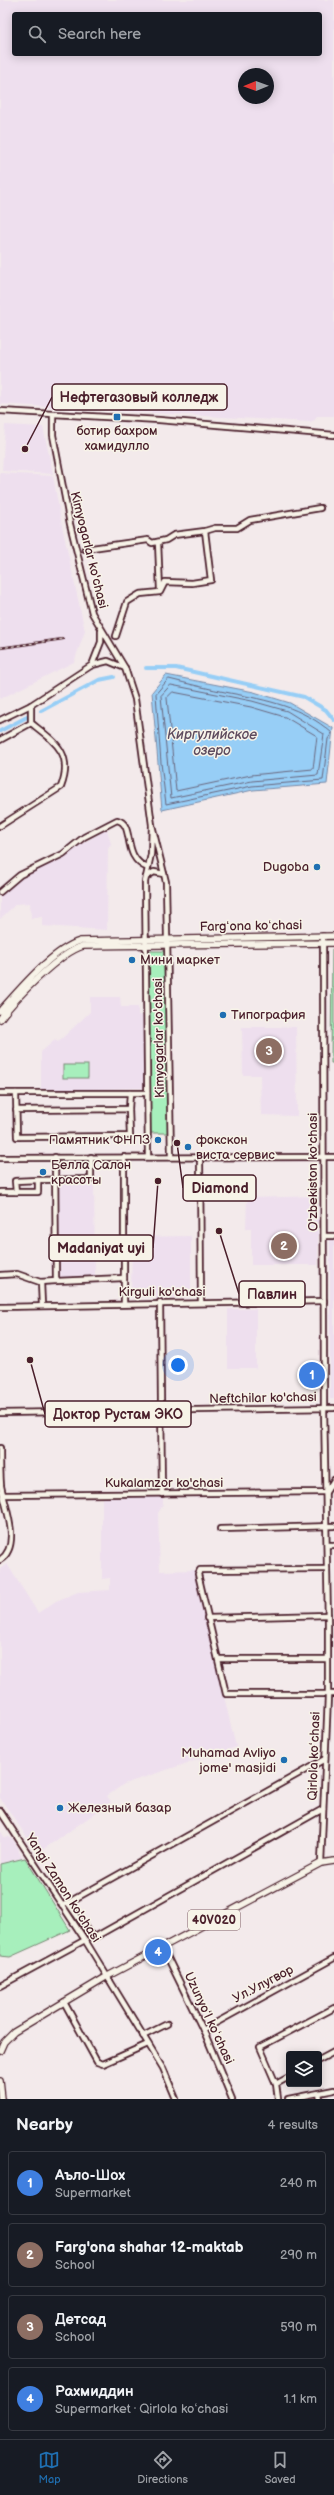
<!DOCTYPE html>
<html lang="en">
<head>
<meta charset="utf-8">
<style>
	:root { --surface:#171b24; --page:#20242c; --text:#f1f3f6; --muted:#9ea1a6; --line:#363941; --accent:#1f6fb2 }
	body { margin:0; font-family:"Balsamiq Sans",sans-serif; background:var(--page); color:var(--text) }
	.controls { position:absolute; right:12px; bottom:12px; display:grid; overflow:hidden; border-radius:4px; box-shadow:0 2px 10px #0003 }
	.controls button { width:36px; height:36px; display:grid; place-items:center; padding:0; border:0; border-bottom:1px solid var(--line); background:var(--surface); color:var(--text); font:20px sans-serif }
	.compass { position:absolute; left:238px; top:68px; width:36px; height:36px; border-radius:50%; background:var(--surface); box-shadow:0 2px 10px #0003; rotate:269deg }
	.you { position:absolute; left:178px; top:1365px; width:14px; height:14px; margin:-10px; border:3px solid #fff; border-radius:50%; background:#1a73e8; box-shadow:0 0 0 6px #1a73e833 }
	.badge { display:grid; place-items:center; width:26px; height:26px; border-radius:50%; background:var(--accent); color:#fff; font-size:13px; font-weight:700 }
	.pin { position:absolute; translate:-50% -50%; border:2px solid #fff; box-shadow:0 1px 4px #0006 }
	.list { margin:0; padding:0; list-style:none }
	h2 { display:flex; justify-content:space-between; align-items:center; height:52px; margin:0; padding:0 16px; font-size:17px }
	h2 small { font-size:13px; font-weight:400; color:var(--muted) }
	.list li { display:grid; grid-template-columns:26px 1fr auto; gap:12px; align-items:center; box-sizing:border-box; height:64px; margin:0 8px 8px; padding:0 8px; border:1px solid var(--line); border-radius:4px }
	.list b { display:block; font-size:15px; white-space:nowrap }
	.list p { margin:0; font-size:13px; white-space:nowrap; color:var(--muted) }
	.list em { font-size:13px; font-style:normal; color:var(--muted) }
	.icon { flex:none; width:22px; height:22px; fill:none; stroke:currentColor; stroke-width:2; stroke-linecap:round; stroke-linejoin:round }
	.map { position:relative; flex:none; width:334px; height:2099px; overflow:hidden }
	.search { position:absolute; background:var(--surface); box-shadow:0 2px 10px #0003; left:12px; right:12px; top:12px; height:44px; display:flex; align-items:center; gap:10px; box-sizing:border-box; padding:0 14px; border-radius:4px; color:var(--muted); font-size:15px }
	.sheet { height:340px; background:var(--surface) }
	nav { display:flex; justify-content:space-around; align-items:center; box-sizing:border-box; height:56px; border-top:1px solid var(--line); background:var(--surface); font-size:11px; color:var(--muted) }
	nav a { display:grid; justify-items:center; gap:2px }
	nav .on { color:var(--accent) }
	.map>svg:first-child { display:block }
	.built { fill:#eedfee; fill-rule:evenodd }
	.green { fill:#a7efbc; stroke:#788774 }
	.water { fill:#97cef6; stroke:#7888a5 }
	.lines { fill:none; stroke-linecap:round; stroke-linejoin:round }
	.shore { stroke:#69657c; stroke-width:1 }
	.canal { stroke:#97cef6; stroke-width:4 }
	.minor-casing { stroke:#4a1f2b; stroke-width:8 }
	.major-casing { stroke:#4a1f2b; stroke-width:8 }
	.minor { stroke:#f7f3e8; stroke-width:4.5 }
	.major { stroke:#f7f3e8; stroke-width:5.5 }
	.rail-casing { stroke:#4a1f2b; stroke-width:2.5 }
	.rail { stroke:#f7f3e8; stroke-width:1; stroke-dasharray:3; stroke-linecap:butt }
	.poi-dot { fill:#1f6fb2; stroke:#f7f3e8; stroke-width:1.5 }
	.labels { text-anchor:middle; dominant-baseline:central; stroke-width:3; stroke-linejoin:round; paint-order:stroke }
	.shield { fill:#f7f3e8; stroke:#7e5f64; stroke-width:1 }
	.shield-label { font-size:12px; font-weight:bold; fill:#4a1f2b }
	.poi-label { font-size:13px; fill:#4a1f2b; stroke:#f7f3e8; text-anchor:start }
	.street-label { font-size:13px; fill:#4a1f2b; stroke:#f7f3e8 }
	.water-label { font-size:14px; font-style:italic; fill:#5d4b5e; stroke:#f7f3e8 }
	.leader { fill:none; stroke:#4a1f2b; stroke-width:1.5 }
	.callout-dot { fill:#4a1f2b; stroke:#f7f3e8; stroke-width:1.5 }
	.callout { fill:#f7f3e8; stroke:#4a1f2b; stroke-width:1.5 }
	.callout-label { font-size:14px; text-anchor:middle; font-weight:bold; fill:#4a1f2b }
</style>
</head>
<body>
<div class="map">
<svg width="334" height="2099" viewBox="0 0 334 2099">
	<rect width="100%" height="100%" fill="#f3eaeb"/>
	<filter id="ink" filterUnits="userSpaceOnUse"><feTurbulence type="fractalNoise" baseFrequency=".025" numOctaves="2"/><feDisplacementMap in="SourceGraphic" scale="8" xChannelSelector="R" yChannelSelector="G"/><feConvolveMatrix kernelMatrix="1 2 1 2 8 2 1 2 1" color-interpolation-filters="sRGB"/></filter>
	<g filter="url(#ink)">
		<g class="built">
			<path d="M0,0H334V416H317L315,420L310,422L0,404ZM14,14H320V54H14ZM244,74H268V98H244Z"/>
			<polygon points="0,425 0,473 53,476 62,526 85,631 74,662 0,699"/>
			<polygon points="5,425 43,427 53,474 2,471"/>
			<polygon points="107,829 111,844 108,849 107,930 42,926 42,917 31,918 30,903 16,904 0,919 0,897 6,889 22,876 62,856"/>
			<polygon points="90,997 120,997 121,1007 138,1007 138,1015 144,1016 144,1088 41,1090 41,1052 55,1040 58,1042 90,1012"/>
			<polygon points="242,1027 296,1027 297,1116 261,1115 260,1075 243,1075"/>
			<polygon points="57,1183 94,1183 95,1278 58,1278"/>
			<polygon points="318,1196 318,1265 251,1265 251,1228 246,1228 247,1198"/>
			<polygon points="191,1236 191,1297 131,1298 132,1237"/>
			<rect x="330" y="1240" width="4" height="159"/>
			<rect x="228" y="1309" width="28" height="59"/>
			<polygon points="163,1495 163,1505 158,1513 160,1571 197,1570 198,1587 236,1747 124,1784 107,1796 111,1802 38,1853 0,1798 0,1569 7,1564 38,1613 56,1601 78,1592 110,1590 110,1578 102,1579 102,1496"/>
			<polygon points="0,1830 5,1838 9,1837 14,1841 22,1858 0,1864"/>
		</g>
		<g class="green">
			<polygon points="332,949 334,949 334,1063 331,1063"/>
			<polygon points="146,951 169,951 171,1133 148,1133"/>
			<rect x="63" y="1065" width="25" height="13"/>
			<polygon points="25,1858 70,1930 10,1957 0,1956 0,1864"/>
		</g>
		<polygon class="water" points="166,675 254,692 290,703 333,728 327,784 253,790 162,810 152,692"/>
		<g class="lines">
			<g class="shore">
				<path d="M169,679C189,684 209,689 230,693C267,700 303,707 332,733L328,739L323,780L252,786L166,804L161,763L156,694Z"/>
				<polygon points="171,685 252,701 287,711 324,734 318,775 252,781 171,798 161,696"/>
				<polygon points="173,692 251,707 285,717 317,736 313,769 251,775 176,791 167,698"/>
			</g>
			<g class="canal">
				<polyline points="146,668 176,668 304,697 326,710 334,720"/>
				<polyline points="41,711 99,680 114,677"/>
				<polyline points="0,731 27,717"/>
			</g>
			<defs>
				<g id="minor">
					<polyline points="0,411 159,420 334,435"/>
					<polyline points="53,415 53,435 70,524 92,613 125,668 135,699 152,825"/>
					<polyline points="158,542 160,590"/>
					<polyline points="85,549 148,540 152,543 166,540 174,535 205,531"/>
					<polyline points="116,636 127,602 140,594 160,592 165,582 192,583 211,580 205,531 215,528 237,528 250,520 320,508"/>
					<polyline points="92,665 101,642 101,631"/>
					<polyline points="0,720 31,705 92,665 108,661 125,668"/>
					<polyline points="0,740 31,723 31,705"/>
					<path d="M0,826L61,787C74,753 55,742 31,723"/>
					<polyline points="146,877 154,872 164,874"/>
					<path d="M0,892L20,875L63,854L84,837L117,820C136,824 120,857 148,868"/>
					<polyline points="0,1093 147,1093"/>
					<polyline points="16,1093 17,1137 130,1136 129,1109 16,1110"/>
					<polyline points="129,1109 130,1093"/>
					<polyline points="124,1157 124,1303"/>
					<polyline points="148,1157 145,882 151,854 152,825 166,882 171,1157"/>
					<polyline points="200,1157 201,1302"/>
					<polyline points="0,1158 334,1157"/>
					<polyline points="0,1192 38,1192 38,1180 91,1179 91,1157"/>
					<polyline points="16,1192 15,1181 38,1180"/>
					<polyline points="324,1236 334,1236"/>
					<polyline points="0,1275 17,1274 40,1282 56,1281 55,1157"/>
					<polyline points="56,1281 124,1278"/>
					<polyline points="41,1282 42,1305"/>
					<polyline points="160,1302 162,1494"/>
					<polyline points="0,1307 324,1301"/>
					<polyline points="0,1413 334,1408"/>
					<path d="M0,1448C0,1461 0,1474 1,1486C5,1507 22,1546 0,1560"/>
					<polyline points="3,1495 326,1492 334,1480"/>
					<polyline points="220,1529 334,1526"/>
					<polyline points="327,1545 334,1545"/>
					<polyline points="327,1569 200,1570 198,1574 226,1694 334,1694"/>
					<polyline points="207,1618 328,1615"/>
					<polyline points="218,1659 328,1659"/>
					<polyline points="0,1811 85,1940 163,2068 176,2099"/>
					<polyline points="321,1863 328,1696 328,1622 324,1408 323,936"/>
					<polyline points="68,1903 89,1933 95,1937 323,1809"/>
					<polyline points="62,1906 325,1759"/>
					<polyline points="163,1948 206,2036 232,2099"/>
					<polyline points="0,1986 85,1940"/>
					<polyline points="64,2002 97,2062 103,2064 148,2044"/>
					<polyline points="203,2030 334,1958"/>
					<polyline points="143,2036 167,2024"/>
					<polyline points="319,2060 334,2052"/>
					<polyline points="276,2084 260,2047 334,2008"/>
					<polyline points="319,2093 320,2099"/>
					<polyline points="278,2099 276,2084 289,2077"/>
					<polyline points="288,2099 334,2090"/>
				</g>
				<g id="major">
					<path d="M0,1011C20,989 52,950 80,941L334,936"/>
					<path d="M0,1019C15,999 59,953 83,946L334,943"/>
					<polyline points="0,2051 4,2042 14,2032 106,1977 321,1863 334,1861"/>
					<polyline points="0,2081 2,2099"/>
				</g>
			</defs>
			<use href="#minor" class="minor-casing"/>
			<use href="#major" class="major-casing"/>
			<use href="#minor" class="minor"/>
			<use href="#major" class="major"/>
			<defs>
				<polyline id="rail" points="0,648 63,639"/>
			</defs>
			<use href="#rail" class="rail-casing"/>
			<use href="#rail" class="rail"/>
		</g>
	</g>
	<g class="poi-dot">
		<rect x="113" y="413" width="8" height="8" rx="2"/>
		<circle cx="317" cy="867" r="4"/>
		<circle cx="132" cy="960" r="4"/>
		<circle cx="223" cy="1015" r="4"/>
		<circle cx="158" cy="1140" r="4"/>
		<circle cx="188" cy="1147" r="4"/>
		<circle cx="43" cy="1172" r="4"/>
		<circle cx="284" cy="1760" r="4"/>
		<circle cx="60" cy="1808" r="4"/>
	</g>
	<g class="labels">
		<rect class="shield" x="188" y="1910" width="52" height="20" rx="3"/>
		<g class="shield-label">
			<text x="214" y="1920">40V020</text>
		</g>
		<g class="poi-label">
			<text x="117" y="431" text-anchor="middle">ботир бахром<tspan x="117" dy="15">хамидулло</tspan></text>
			<text x="309" y="867" text-anchor="end">Dugoba</text>
			<text x="140" y="960">Мини маркет</text>
			<text x="231" y="1015">Типография</text>
			<text x="150" y="1140" text-anchor="end">Памятник ФНПЗ</text>
			<text x="196" y="1140">фокскон<tspan x="196" dy="15">виста сервис</tspan></text>
			<text x="51" y="1165">Белла Салон<tspan x="51" dy="15">красоты</tspan></text>
			<text x="276" y="1753" text-anchor="end">Muhamad Avliyo<tspan x="276" dy="15">jome' masjidi</tspan></text>
			<text x="68" y="1808">Железный базар</text>
		</g>
		<g class="street-label">
			<text transform="translate(89 550) rotate(76)">Kimyogarlar ko'chasi</text>
			<text transform="translate(251 926) rotate(-1)">Fargʻona koʻchasi</text>
			<text transform="translate(159 1038) rotate(-91)">Kimyogarlar ko'chasi</text>
			<text transform="translate(313 1172) rotate(-90)">O'zbekiston ko'chasi</text>
			<text x="162" y="1292">Kirguli ko'chasi</text>
			<text transform="translate(263 1398) rotate(-1)">Neftchilar ko'chasi</text>
			<text x="164" y="1483">Kukalamzor ko'chasi</text>
			<text transform="translate(314 1756) rotate(-88)">Qirlola koʻchasi</text>
			<text transform="translate(63 1888) rotate(57)">Yangi Zamon ko'chasi</text>
			<text transform="translate(263 1984) rotate(-28)">Ул.Улугвор</text>
			<text transform="translate(209 2018) rotate(65)">Uzunyoʻl koʻchasi</text>
		</g>
		<g class="water-label">
			<text x="212" y="734">Киргулийское<tspan x="212" dy="16">озеро</tspan></text>
		</g>
	</g>
	<path class="leader" d="M25 449L52 397M177 1143L183 1188M158 1181L153 1248M219 1231L239 1294M30 1360L45 1414"/>
	<g class="callout-dot">
		<circle cx="25" cy="449" r="4"/>
		<circle cx="177" cy="1143" r="4"/>
		<circle cx="158" cy="1181" r="4"/>
		<circle cx="219" cy="1231" r="4"/>
		<circle cx="30" cy="1360" r="4"/>
	</g>
	<g class="callout">
		<rect x="52" y="384" width="175" height="26" rx="4"/>
		<rect x="183" y="1175" width="73" height="26" rx="4"/>
		<rect x="49" y="1235" width="104" height="26" rx="4"/>
		<rect x="239" y="1281" width="66" height="26" rx="4"/>
		<rect x="45" y="1401" width="146" height="26" rx="4"/>
	</g>
	<g class="callout-label">
		<text x="139" y="402">Нефтегазовый колледж</text>
		<text x="220" y="1193">Diamond</text>
		<text x="101" y="1253">Madaniyat uyi</text>
		<text x="272" y="1299">Павлин</text>
		<text x="118" y="1419">Доктор Рустам ЭКО</text>
	</g>
</svg>
<div class="controls">
<button><svg class="icon" aria-label="layers" viewBox="0 0 24 24"><path d="M12 4l9 5-9 5-9-5zM3 14l9 5 9-5"/></svg></button>
</div>
<svg class="compass" viewBox="-18 -18 36 36"><path d="M0-13l5 13h-10z" fill="#e53935"/><path d="M0 13l5-13h-10z" fill="#9ea1a6"/></svg>
<div class="you"></div>
<div class="pin badge" style="left:312px;top:1375px;background:#3f7fe0">1</div>
<div class="pin badge" style="left:284px;top:1246px;background:#8d6e63">2</div>
<div class="pin badge" style="left:269px;top:1051px;background:#8d6e63">3</div>
<div class="pin badge" style="left:158px;top:1952px;background:#3f7fe0">4</div>
<div class="search"><svg class="icon" aria-label="search" viewBox="0 0 24 24"><circle cx="10" cy="10" r="6"/><path d="M15 15l6 6"/></svg>Search here</div>
</div>
<section class="sheet">
<h2>Nearby<small>4 results</small></h2>
<ul class="list">
<li><span class="badge" style="background:#3f7fe0">1</span><div><b>Аъло-Шох</b><p>Supermarket</p></div><em>240 m</em></li>
<li><span class="badge" style="background:#8d6e63">2</span><div><b>Farg'ona shahar 12-maktab</b><p>School</p></div><em>290 m</em></li>
<li><span class="badge" style="background:#8d6e63">3</span><div><b>Детсад</b><p>School</p></div><em>590 m</em></li>
<li><span class="badge" style="background:#3f7fe0">4</span><div><b>Рахмиддин</b><p>Supermarket · Qirlola koʻchasi</p></div><em>1.1 km</em></li>
</ul>
</section>
<nav>
<a class="on"><svg class="icon" aria-label="map" viewBox="0 0 24 24"><path d="M3 6l6-2 6 2 6-2v14l-6 2-6-2-6 2zM9 4v14M15 6v14"/></svg>Map</a>
<a><svg class="icon" aria-label="directions" viewBox="0 0 24 24"><path d="M12 3l9 9-9 9-9-9zM9 14v-3h6M13 9l2 2-2 2"/></svg>Directions</a>
<a><svg class="icon" aria-label="saved" viewBox="0 0 24 24"><path d="M7 4h10v16l-5-4-5 4z"/></svg>Saved</a>
</nav>
</body>
</html>
